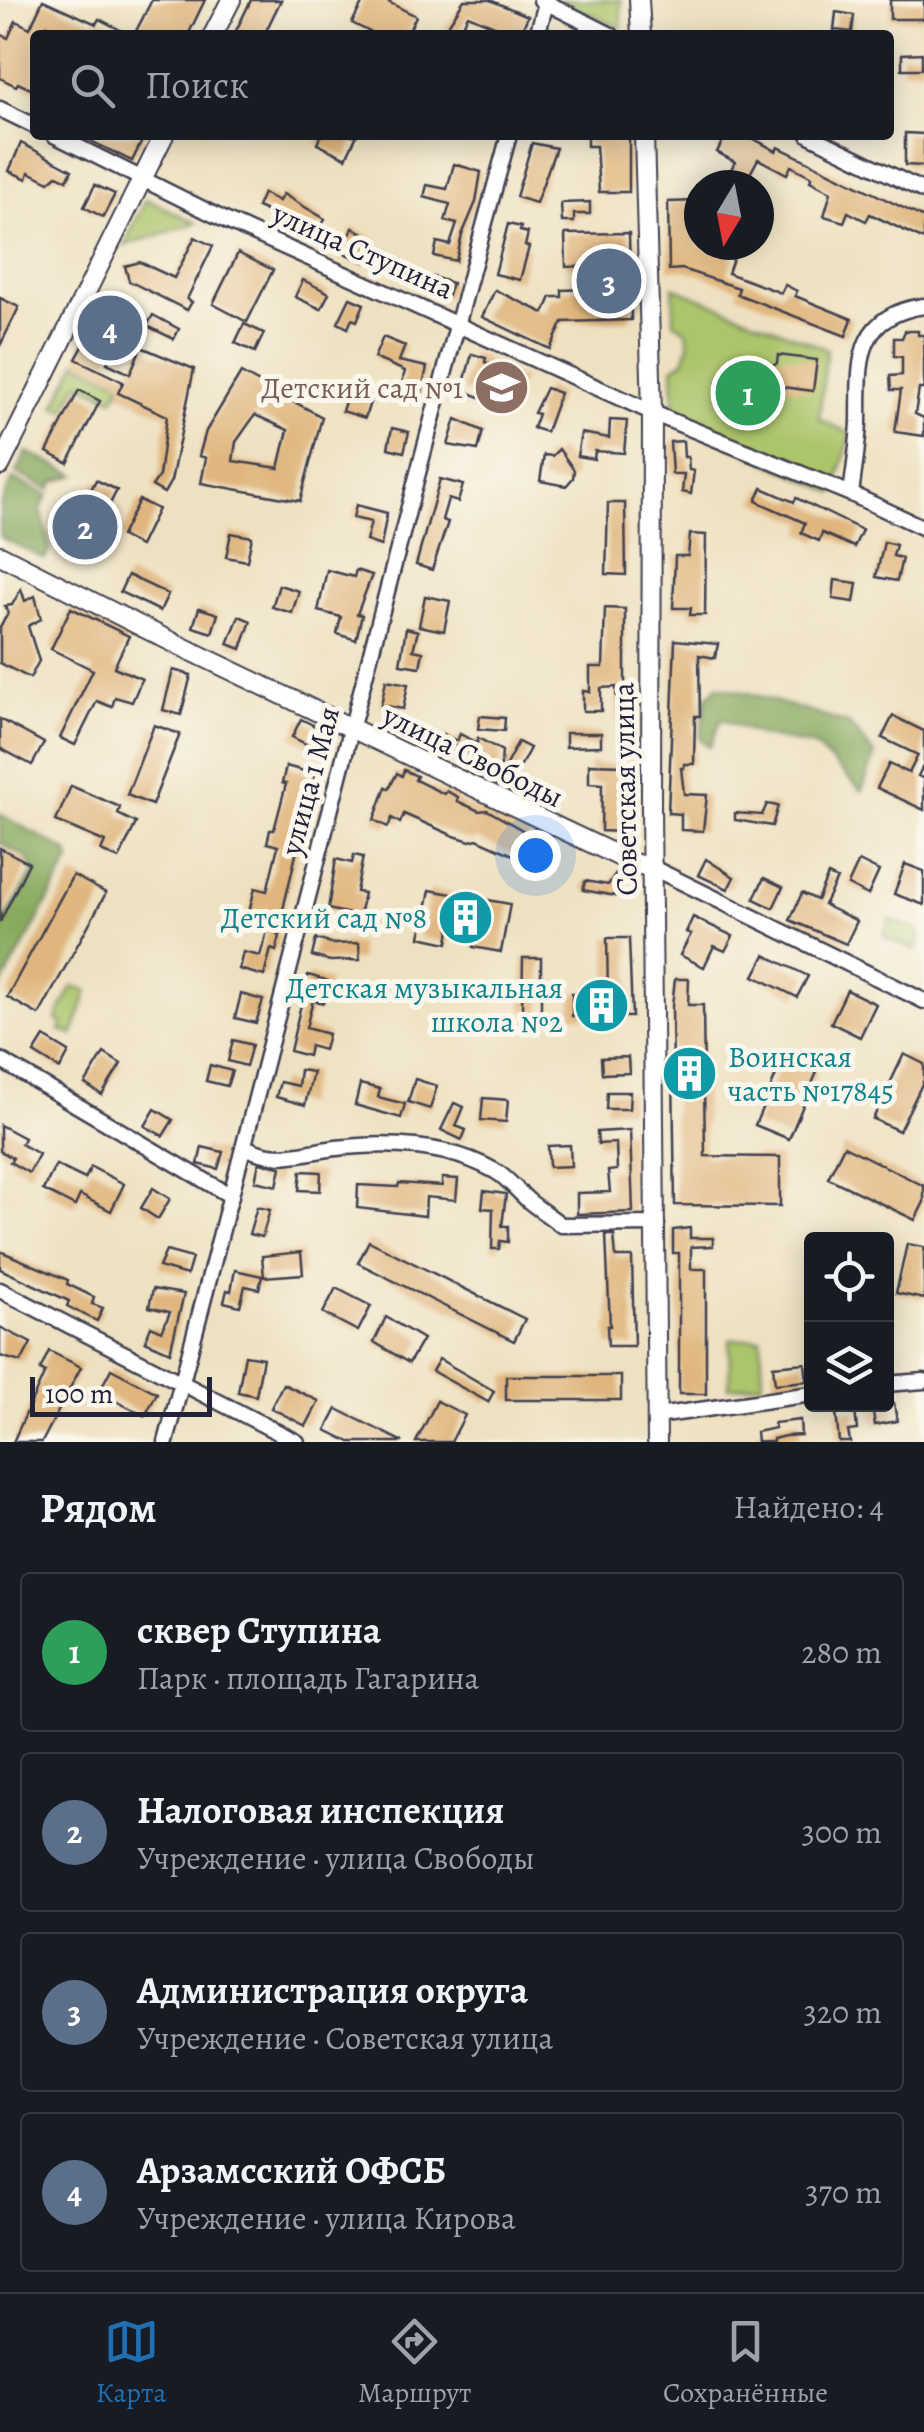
<!DOCTYPE html>
<html lang="ru">
<head>
<meta charset="utf-8">
<style>
	:root { --surface:#171b24; --page:#242831; --text:#f1f3f6; --muted:#9ea1a6; --line:#363941; --accent:#1f6fb2 }
	body { margin:0; font-family:Alegreya,serif; background:var(--page); color:var(--text) }
	.controls { position:absolute; right:30px; bottom:30px; display:grid; overflow:hidden; border-radius:10px; box-shadow:0 5px 25px #0003 }
	.controls button { width:90px; height:90px; display:grid; place-items:center; padding:0; border:0; border-bottom:2px solid var(--line); background:var(--surface); color:var(--text); font:50px sans-serif }
	.compass { position:absolute; left:684px; top:170px; width:90px; height:90px; border-radius:50%; background:var(--surface); box-shadow:0 5px 25px #0003; rotate:190deg }
	.scale { position:absolute; left:30px; bottom:25px; width:182px; box-sizing:border-box; padding-left:10px; border:5px solid #22223b; border-top:0; font-size:28px; line-height:35px; white-space:nowrap; color:#22223b; -webkit-text-stroke:8px #fbf7ec; paint-order:stroke }
	.you { position:absolute; left:535px; top:855px; width:35px; height:35px; margin:-25px; border:8px solid #fff; border-radius:50%; background:#1a73e8; box-shadow:0 0 0 15px #1a73e833 }
	.badge { display:grid; place-items:center; width:65px; height:65px; border-radius:50%; background:var(--accent); color:#fff; font-size:32px; font-weight:700 }
	.pin { position:absolute; translate:-50% -50%; border:5px solid #fff; box-shadow:0 2px 10px #0006 }
	.list { margin:0; padding:0; list-style:none }
	h2 { display:flex; justify-content:space-between; align-items:center; height:130px; margin:0; padding:0 40px; font-size:42px }
	h2 small { font-size:32px; font-weight:400; color:var(--muted) }
	.list li { display:grid; grid-template-columns:65px 1fr auto; gap:30px; align-items:center; box-sizing:border-box; height:160px; margin:0 20px 20px; padding:0 20px; border:2px solid var(--line); border-radius:10px }
	.list b { display:block; font-size:38px; white-space:nowrap }
	.list p { margin:0; font-size:32px; white-space:nowrap; color:var(--muted) }
	.list em { font-size:32px; font-style:normal; color:var(--muted) }
	.icon { flex:none; width:55px; height:55px; fill:none; stroke:currentColor; stroke-width:2; stroke-linecap:round; stroke-linejoin:round }
	.map { position:relative; flex:none; width:924px; height:1442px; overflow:hidden }
	.search { position:absolute; background:var(--surface); box-shadow:0 5px 25px #0003; left:30px; right:30px; top:30px; height:110px; display:flex; align-items:center; gap:25px; box-sizing:border-box; padding:0 35px; border-radius:10px; color:var(--muted); font-size:38px }
	.sheet { height:850px; background:var(--surface) }
	nav { display:flex; justify-content:space-around; align-items:center; box-sizing:border-box; height:140px; border-top:2px solid var(--line); background:var(--surface); font-size:28px; color:var(--muted) }
	nav a { display:grid; justify-items:center; gap:5px }
	nav .on { color:var(--accent) }
	.map>svg:first-child { display:block }
	.green { fill:#abc56b; stroke:#667453; stroke-width:2.5 }
	.forest { fill:#88aa5f; stroke:#55664d; stroke-width:2.5 }
	.building { fill:#e0b67e; fill-rule:evenodd }
	.lines { fill:none; stroke-linecap:round; stroke-linejoin:round }
	.minor-casing { stroke:#413f4f; stroke-width:19 }
	.tertiary-casing { stroke:#413f4f; stroke-width:22 }
	.minor { stroke:#fff; stroke-width:14 }
	.tertiary { stroke:#fff; stroke-width:18 }
	.labels { text-anchor:middle; dominant-baseline:central; stroke-width:10; stroke-linejoin:round; paint-order:stroke }
	.street-label { font-size:30px; fill:#22223b; stroke:#fbf7ec }
	.education-label { font-size:30px; fill:#785e54; stroke:#fbf7ec; text-anchor:end }
	.culture-label { font-size:30px; fill:#0d838f; stroke:#fbf7ec; text-anchor:end }
</style>
</head>
<body>
<div class="map">
<svg width="924" height="1442" viewBox="0 0 924 1442">
	<rect width="100%" height="100%" fill="#fbf7ec"/>
	<filter id="ink" filterUnits="userSpaceOnUse"><feTurbulence type="fractalNoise" baseFrequency=".01" numOctaves="2"/><feDisplacementMap in="SourceGraphic" scale="20" xChannelSelector="R" yChannelSelector="G"/><feConvolveMatrix kernelMatrix="1 2 1 2 8 2 1 2 1" color-interpolation-filters="sRGB"/></filter>
	<filter id="wash" filterUnits="userSpaceOnUse"><feTurbulence type="fractalNoise" baseFrequency=".0048" numOctaves="4" result="noise"/><feDisplacementMap in="SourceGraphic" scale="40" xChannelSelector="R" yChannelSelector="G"/><feGaussianBlur stdDeviation="2.25" result="paint"/><feColorMatrix in="noise" values="0 0 0 0 0 0 0 0 0 0 0 0 0 0 0 0 0 1.4 0 .05"/><feComposite in="paint" operator="in"/></filter>
	<g filter="url(#wash)">
		<rect width="100%" height="100%" fill="#eee1c1"/>
		<g class="green">
			<polygon points="557,0 621,0 621,28"/>
			<polygon points="146,199 196,223 124,246"/>
			<polygon points="673,287 827,349 819,419 851,434 834,493 674,419 673,367 684,361 689,346 687,331 674,322"/>
			<polygon points="77,362 121,383 114,399 79,383 65,410 55,406"/>
			<polygon points="890,919 917,930 920,937 916,950 883,937"/>
			<polygon points="72,987 88,991 73,1035 60,1030 63,1023 56,1020"/>
			<polygon points="761,1338 763,1383 729,1387 730,1340"/>
		</g>
		<g class="forest">
			<polygon points="27,451 27,452 76,475 54,482 50,490 17,473"/>
			<polygon points="13,479 48,495 41,508 50,549 45,559 0,537 0,506"/>
			<polygon points="718,686 752,694 849,724 875,755 862,791 815,746 762,736 721,719 710,747 700,739 706,698"/>
			<polygon points="0,814 68,852 70,861 0,989 0,928 34,871 27,858 0,843"/>
		</g>
		<g id="blocks">
			<g class="building">
				<polygon points="43,0 96,24 99,19 130,35 69,35 47,25 42,35 35,35 35,91 18,83 16,86 0,78 0,34 8,38 16,21 30,28"/>
				<polygon points="152,0 205,0 188,35 134,35"/>
				<polygon points="251,0 281,0 264,35 234,35"/>
				<polygon points="364,0 384,0 416,16 407,35 376,35 352,23"/>
				<polygon points="464,0 490,0 528,16 520,35 508,35 509,32 468,15 458,35 445,30"/>
				<rect x="890" y="0" width="34" height="19"/>
				<polygon points="836,12 854,15 852,32 834,30"/>
				<polygon points="922,53 922,69 902,69 902,54"/>
				<polygon points="905,133 924,134 924,166 905,165"/>
				<polygon points="79,135 145,135 132,161"/>
				<polygon points="321,135 357,135 346,158 317,144"/>
				<polygon points="587,135 629,135 629,192 599,192 596,146 587,146"/>
				<polygon points="726,135 747,135 776,151 778,147 924,218 924,240 870,214 866,221 848,212 844,222 824,216 831,192 810,181 812,177 791,166 787,174 758,159 744,185 727,177 735,162 717,152"/>
				<polygon points="21,143 72,170 67,180 57,175 49,182 29,172 27,179 9,171"/>
				<polygon points="532,143 556,148 536,203 516,197"/>
				<polygon points="454,164 481,172 476,202 462,235 456,261 434,256 437,242 450,245 457,224 445,221 450,204 424,197 427,185 447,189"/>
				<polygon points="95,185 115,194 103,217 84,207"/>
				<polygon points="263,193 279,201 283,194 325,219 315,240 271,219 273,214 257,207"/>
				<polygon points="696,201 699,245 718,251 720,245 732,249 730,255 734,256 728,273 781,293 785,285 797,291 795,296 852,319 846,336 737,294 739,288 682,269 669,270 668,202"/>
				<polygon points="590,202 590,214 574,214 574,222 562,222 561,203"/>
				<polygon points="508,224 521,227 520,231 528,233 525,246 529,247 520,280 495,274"/>
				<polygon points="353,228 376,239 364,262 341,252"/>
				<polygon points="629,233 631,320 563,322 550,349 482,317 495,290 544,313 551,297 562,297 562,290 587,289 587,266 566,267 565,234"/>
				<polygon points="195,237 213,246 187,299 192,302 187,310 129,281 125,266 140,262 174,278"/>
				<polygon points="238,253 273,270 247,322 213,304"/>
				<polygon points="433,277 452,283 447,298 428,292"/>
				<polygon points="303,280 329,293 321,309 295,297"/>
				<polygon points="0,298 19,307 0,346"/>
				<polygon points="350,298 364,304 357,321 352,319 348,328 338,323"/>
				<polygon points="105,307 130,321 107,363 130,374 141,347 194,369 171,481 164,493 152,486 159,476 167,416 118,393 123,382 76,359"/>
				<polygon points="153,315 179,329 174,339 147,326"/>
				<polygon points="244,324 264,333 255,352 235,343"/>
				<polygon points="905,331 918,331 918,335 924,335 924,389 919,389 915,414 924,418 924,436 895,432 901,390 891,390 890,376 902,375 902,357 894,356 894,338 902,338"/>
				<polygon points="383,337 405,346 399,361 427,367 420,400 399,395 405,371 374,358"/>
				<polygon points="472,354 486,358 485,362 523,379 510,409 462,390"/>
				<polygon points="778,355 817,360 813,391 775,386 776,378 770,368 777,363"/>
				<path d="M241,373L322,417L300,501L201,483L206,458L199,456L206,431ZM255,415L288,430L279,468L233,461L236,442Z"/>
				<polygon points="546,388 560,393 546,432 533,428 538,414 534,413"/>
				<polygon points="349,389 372,396 365,418 342,411"/>
				<polygon points="79,390 100,401 68,463 47,452"/>
				<polygon points="456,419 483,431 478,450 448,445"/>
				<polygon points="610,420 627,421 624,453 595,451 594,459 577,456 581,433 609,438"/>
				<polygon points="392,428 409,432 404,452 388,448"/>
				<polygon points="683,441 684,457 688,457 689,470 694,471 691,494 682,492 684,474 672,474 670,442"/>
				<polygon points="559,449 574,470 573,478 566,486 540,481 544,455 552,456"/>
				<polygon points="440,479 463,485 458,502 448,499 442,520 448,522 432,570 416,565"/>
				<polygon points="96,480 117,490 85,553 64,542"/>
				<polygon points="762,488 794,502 796,498 862,530 854,547 822,533 819,541 801,533 805,523 756,501"/>
				<polygon points="139,500 158,509 140,546 121,536"/>
				<polygon points="608,503 625,503 626,575 606,574"/>
				<polygon points="356,505 387,513 381,546 366,541 371,522 353,518"/>
				<polygon points="231,533 252,537 247,561 226,557"/>
				<polygon points="690,534 706,535 705,615 690,615 691,608 673,608 675,556 688,556"/>
				<polygon points="884,542 896,545 893,556 902,558 897,581 876,577"/>
				<polygon points="327,570 354,577 356,570 372,575 357,614 362,615 356,640 337,634 341,617 318,611"/>
				<polygon points="128,575 168,594 160,611 120,592"/>
				<polygon points="835,580 857,583 854,602 833,599"/>
				<polygon points="279,585 299,591 292,613 272,607"/>
				<polygon points="21,589 25,601 35,596 41,619 28,626 39,661 30,678 0,663 0,627 8,613 5,606 12,605"/>
				<polygon points="425,596 450,601 444,631 419,626"/>
				<polygon points="71,608 129,636 114,667 142,679 132,702 115,697 112,707 97,701 75,745 60,738 93,670 51,649"/>
				<polygon points="199,608 218,614 212,633 193,627"/>
				<polygon points="605,608 625,609 625,727 618,727 616,687 601,688 601,711 583,711 583,691 590,692 590,667 603,667"/>
				<polygon points="239,616 251,621 241,649 228,644"/>
				<polygon points="406,628 418,631 413,650 423,652 420,667 400,664"/>
				<polygon points="675,640 718,644 715,658 699,655 700,716 695,716 694,764 684,764 684,768 681,768 684,794 707,795 703,831 681,830 681,814 668,813"/>
				<polygon points="173,670 191,675 181,715 163,710"/>
				<polygon points="386,680 408,684 403,709 381,705"/>
				<polygon points="480,716 505,718 504,731 478,729"/>
				<polygon points="893,716 924,731 924,764 918,776 924,779 924,810 877,788 889,764 909,773 918,755 882,738"/>
				<polygon points="0,719 44,743 32,765 0,748"/>
				<polygon points="301,719 327,732 318,750 292,737"/>
				<polygon points="154,725 180,734 152,805 127,795"/>
				<polygon points="566,733 601,733 601,746 566,747"/>
				<polygon points="443,734 457,741 460,734 477,743 478,738 502,751 500,776 518,742 530,748 511,784 483,769 486,764 479,758 456,746 451,756 435,747"/>
				<polygon points="589,764 624,765 621,832 601,831 602,784 589,783"/>
				<polygon points="286,766 315,774 277,935 280,936 276,951 271,949 264,976 239,969 243,952 260,956 271,917 249,912 255,888 267,891 278,846 267,843 270,830 274,830 286,784 282,783"/>
				<polygon points="404,770 417,776 415,780 444,794 446,791 458,797 457,801 479,811 487,810 531,835 520,858 477,839 470,841 454,836 404,814 400,823 392,818 388,827 374,820 386,787 389,789 397,773 402,776"/>
				<polygon points="71,786 120,807 118,814 136,823 119,859 101,851 105,842 56,821"/>
				<polygon points="767,804 778,806 772,826 735,820 735,813 762,815"/>
				<polygon points="0,848 29,863 0,922"/>
				<polygon points="354,855 363,857 356,892 364,893 359,916 328,909 336,859 352,863"/>
				<polygon points="706,859 734,877 728,889 698,875"/>
				<polygon points="859,861 879,871 868,895 848,885"/>
				<polygon points="905,864 924,871 924,905 894,894"/>
				<polygon points="618,870 629,875 616,896 583,890 585,881 608,885"/>
				<polygon points="73,875 106,893 39,1015 7,997"/>
				<polygon points="828,875 837,879 824,905 857,921 846,944 790,920 802,893 817,900"/>
				<polygon points="764,878 783,887 773,908 754,899"/>
				<polygon points="430,890 457,895 456,902 480,907 482,899 510,904 501,952 473,947 475,934 450,929 448,943 420,937"/>
				<polygon points="693,917 733,936 725,951 714,946 704,967 680,955 691,934 686,932"/>
				<polygon points="607,938 629,938 632,1017 572,1016 572,993 608,994"/>
				<polygon points="316,939 334,944 359,943 360,960 330,961 312,956"/>
				<polygon points="765,955 808,976 797,997 754,976"/>
				<polygon points="523,958 541,958 541,1011 522,1010"/>
				<polygon points="308,975 329,981 323,1003 313,1000 306,1028 328,1034 324,1050 310,1046 308,1056 290,1051"/>
				<polygon points="675,979 689,979 688,1005 703,1005 705,1156 780,1157 780,1206 675,1205 672,1006"/>
				<polygon points="847,990 876,1004 860,1037 831,1023"/>
				<polygon points="241,994 263,1000 256,1023 235,1018"/>
				<polygon points="44,1037 69,1052 60,1069 34,1053"/>
				<polygon points="233,1040 252,1045 246,1066 228,1061"/>
				<polygon points="104,1053 121,1064 102,1095 85,1084"/>
				<polygon points="904,1054 924,1064 924,1080 899,1131 873,1119"/>
				<polygon points="628,1057 629,1073 602,1074 601,1058"/>
				<polygon points="783,1058 817,1072 789,1139 755,1125"/>
				<polygon points="210,1065 232,1071 227,1086 206,1081"/>
				<polygon points="300,1070 313,1072 305,1105 276,1097 280,1082 298,1086"/>
				<polygon points="415,1079 437,1086 430,1109 408,1102"/>
				<polygon points="360,1084 380,1089 378,1097 405,1104 401,1118 355,1105"/>
				<polygon points="607,1092 630,1092 629,1109 606,1109"/>
				<polygon points="483,1098 508,1100 506,1122 481,1120"/>
				<polygon points="454,1103 464,1107 456,1126 466,1130 462,1140 441,1130"/>
				<polygon points="155,1109 173,1120 163,1136 145,1126"/>
				<polygon points="0,1125 24,1138 21,1144 39,1154 29,1173 10,1162 13,1158 0,1151"/>
				<polygon points="630,1130 633,1212 577,1214 577,1193 610,1192 608,1171 617,1170 616,1143 598,1144 597,1132"/>
				<polygon points="570,1145 571,1166 549,1167 548,1146"/>
				<polygon points="844,1146 924,1186 924,1202 915,1220 828,1178"/>
				<polygon points="202,1147 223,1152 218,1169 198,1164"/>
				<polygon points="259,1163 281,1167 277,1186 255,1181"/>
				<polygon points="56,1165 85,1179 91,1167 124,1184 111,1211 80,1195 75,1206 43,1190"/>
				<polygon points="301,1171 321,1172 320,1191 299,1190"/>
				<polygon points="442,1178 458,1179 456,1200 426,1197 425,1216 357,1208 358,1185 398,1187 399,1183 442,1186"/>
				<polygon points="153,1188 170,1199 158,1219 141,1208"/>
				<polygon points="484,1191 506,1194 502,1226 508,1226 508,1242 500,1241 499,1249 492,1249 493,1209 482,1208"/>
				<polygon points="257,1207 270,1210 262,1237 249,1234"/>
				<polygon points="690,1228 690,1238 713,1238 713,1246 691,1247 691,1269 706,1269 706,1394 679,1394 679,1253 673,1253 673,1230"/>
				<polygon points="606,1235 614,1235 616,1257 632,1257 634,1346 608,1346 607,1326 610,1326"/>
				<polygon points="369,1241 525,1319 514,1341 358,1263"/>
				<polygon points="907,1244 924,1247 924,1299 896,1293"/>
				<polygon points="0,1251 68,1280 67,1284 94,1297 92,1304 103,1308 97,1321 67,1306 69,1301 0,1269"/>
				<polygon points="166,1251 192,1258 187,1275 159,1267"/>
				<polygon points="301,1252 303,1274 264,1277 262,1256"/>
				<polygon points="235,1270 262,1276 259,1289 245,1286 240,1306 224,1302 227,1290 231,1291"/>
				<polygon points="336,1288 371,1306 358,1331 323,1313"/>
				<polygon points="153,1289 184,1294 170,1352 145,1341 151,1326 162,1331 170,1312 149,1307"/>
				<polygon points="386,1317 423,1339 409,1363 374,1342"/>
				<polygon points="0,1327 31,1343 21,1362 0,1356"/>
				<polygon points="49,1351 81,1367 42,1442 13,1442 45,1372 40,1370"/>
				<polygon points="245,1355 263,1358 256,1396 238,1392"/>
				<polygon points="439,1359 494,1391 488,1402 432,1371"/>
				<polygon points="805,1363 807,1381 775,1384 773,1366"/>
				<polygon points="111,1369 157,1393 145,1416 99,1392"/>
				<rect x="506" y="1376" width="115" height="24"/>
				<polygon points="283,1384 319,1401 306,1426 271,1408"/>
				<polygon points="437,1401 465,1415 451,1442 416,1442"/>
				<polygon points="894,1403 897,1421 875,1425 872,1407"/>
				<polygon points="337,1409 403,1442 350,1442 326,1430"/>
				<polygon points="855,1410 857,1430 848,1431 850,1442 839,1442 836,1412"/>
				<polygon points="800,1420 801,1435 785,1436 773,1439 773,1442 757,1442 756,1432 775,1428 774,1423"/>
			</g>
		</g>
	</g>
	<g filter="url(#ink)">
		<use href="#blocks" fill-opacity="0" stroke="#413f4f" stroke-width="2.5"/>
		<g class="lines">
			<defs>
				<g id="minor">
					<polyline points="541,0 611,35"/>
					<polyline points="537,35 547,0"/>
					<polyline points="0,109 35,126"/>
					<polyline points="54,135 231,223 667,419 851,494 924,528"/>
					<polyline points="809,135 924,191"/>
					<path d="M851,494C854,470 858,446 859,422C860,367 852,316 924,306"/>
					<polyline points="653,868 924,1001"/>
					<polyline points="0,1060 231,1196"/>
					<path d="M245,1147C279,1164 301,1152 336,1148C388,1142 448,1144 495,1171C508,1178 518,1192 530,1202C540,1210 551,1217 561,1225L657,1224"/>
					<polyline points="0,1290 297,1442"/>
					<polyline points="886,1384 924,1381"/>
					<polyline points="657,1416 812,1394"/>
					<path d="M166,1442C282,1007 389,569 509,135"/>
				</g>
				<g id="tertiary">
					<polyline points="639,0 641,35"/>
					<polyline points="213,35 231,0"/>
					<polyline points="644,135 652,412 651,807 657,1442"/>
					<polyline points="0,466 164,135"/>
					<polyline points="0,555 166,639 549,823 633,863 653,868"/>
				</g>
			</defs>
			<use href="#minor" class="minor-casing"/>
			<use href="#tertiary" class="tertiary-casing"/>
			<use href="#minor" class="minor"/>
			<use href="#tertiary" class="tertiary"/>
		</g>
	</g>
	<defs>
		<symbol id="school-disc" viewBox="-11 -11 22 22"><circle r="9.5" fill="#8d6e63" stroke="#fbf7ec"/><path d="M0-5L7-2L0 1L-7-2ZM-4 1L0 2.5L4 1V4Q0 6-4 4Z" fill="#fff"/></symbol>
		<symbol id="building-disc" viewBox="-11 -11 22 22"><circle r="9.5" fill="#0f9aa8" stroke="#fbf7ec"/><path d="M-4-6H4V6H1V3H-1V6H-4ZM-2.5-4.3h1.7v1.8h-1.7ZM.8-4.3h1.7v1.8H.8ZM-2.5-1h1.7V.8h-1.7ZM.8-1h1.7V.8H.8Z" fill="#fff"/></symbol>
	</defs>
	<g fill-rule="evenodd">
		<use href="#school-disc" x="470" y="356" width="63" height="63"/>
		<use href="#building-disc" x="434" y="886" width="63" height="63"/>
		<use href="#building-disc" x="570" y="974" width="63" height="63"/>
		<use href="#building-disc" x="658" y="1042" width="63" height="63"/>
	</g>
	<g class="labels">
		<g class="street-label">
			<text transform="translate(363 251) rotate(24)">улица Ступина</text>
			<text transform="translate(473 756) rotate(26)">улица Свободы</text>
			<text transform="translate(310 781) rotate(-75)">улица 1 Мая</text>
			<text transform="translate(625 789) rotate(-91)">Советская улица</text>
		</g>
		<g class="education-label">
			<text x="463" y="388">Детский сад №1</text>
		</g>
		<g class="culture-label">
			<text x="427" y="918">Детский сад №8</text>
			<text x="563" y="988">Детская музыкальная<tspan x="563" dy="34">школа №2</tspan></text>
			<text x="728" y="1057" text-anchor="start">Воинская<tspan x="728" dy="34">часть №17845</tspan></text>
		</g>
	</g>
</svg>
<div class="controls">
<button><svg class="icon" aria-label="locate" viewBox="0 0 24 24"><circle cx="12" cy="12" r="6"/><path d="M12 2v4M12 18v4M2 12h4M18 12h4"/></svg></button>
<button><svg class="icon" aria-label="layers" viewBox="0 0 24 24"><path d="M12 4l9 5-9 5-9-5zM3 14l9 5 9-5"/></svg></button>
</div>
<svg class="compass" viewBox="-18 -18 36 36"><path d="M0-13l5 13h-10z" fill="#e53935"/><path d="M0 13l5-13h-10z" fill="#9ea1a6"/></svg>
<div class="scale">100 m</div>
<div class="you"></div>
<div class="pin badge" style="left:748px;top:393px;background:#2e9e5b">1</div>
<div class="pin badge" style="left:85px;top:527px;background:#5c6f8a">2</div>
<div class="pin badge" style="left:609px;top:281px;background:#5c6f8a">3</div>
<div class="pin badge" style="left:110px;top:328px;background:#5c6f8a">4</div>
<div class="search"><svg class="icon" aria-label="search" viewBox="0 0 24 24"><circle cx="10" cy="10" r="6"/><path d="M15 15l6 6"/></svg>Поиск</div>
</div>
<section class="sheet">
<h2>Рядом<small>Найдено: 4</small></h2>
<ul class="list">
<li><span class="badge" style="background:#2e9e5b">1</span><div><b>сквер Ступина</b><p>Парк · площадь Гагарина</p></div><em>280 m</em></li>
<li><span class="badge" style="background:#5c6f8a">2</span><div><b>Налоговая инспекция</b><p>Учреждение · улица Свободы</p></div><em>300 m</em></li>
<li><span class="badge" style="background:#5c6f8a">3</span><div><b>Администрация округа</b><p>Учреждение · Советская улица</p></div><em>320 m</em></li>
<li><span class="badge" style="background:#5c6f8a">4</span><div><b>Арзамсский ОФСБ</b><p>Учреждение · улица Кирова</p></div><em>370 m</em></li>
</ul>
</section>
<nav>
<a class="on"><svg class="icon" aria-label="map" viewBox="0 0 24 24"><path d="M3 6l6-2 6 2 6-2v14l-6 2-6-2-6 2zM9 4v14M15 6v14"/></svg>Карта</a>
<a><svg class="icon" aria-label="directions" viewBox="0 0 24 24"><path d="M12 3l9 9-9 9-9-9zM9 14v-3h6M13 9l2 2-2 2"/></svg>Маршрут</a>
<a><svg class="icon" aria-label="saved" viewBox="0 0 24 24"><path d="M7 4h10v16l-5-4-5 4z"/></svg>Сохранённые</a>
</nav>
</body>
</html>
